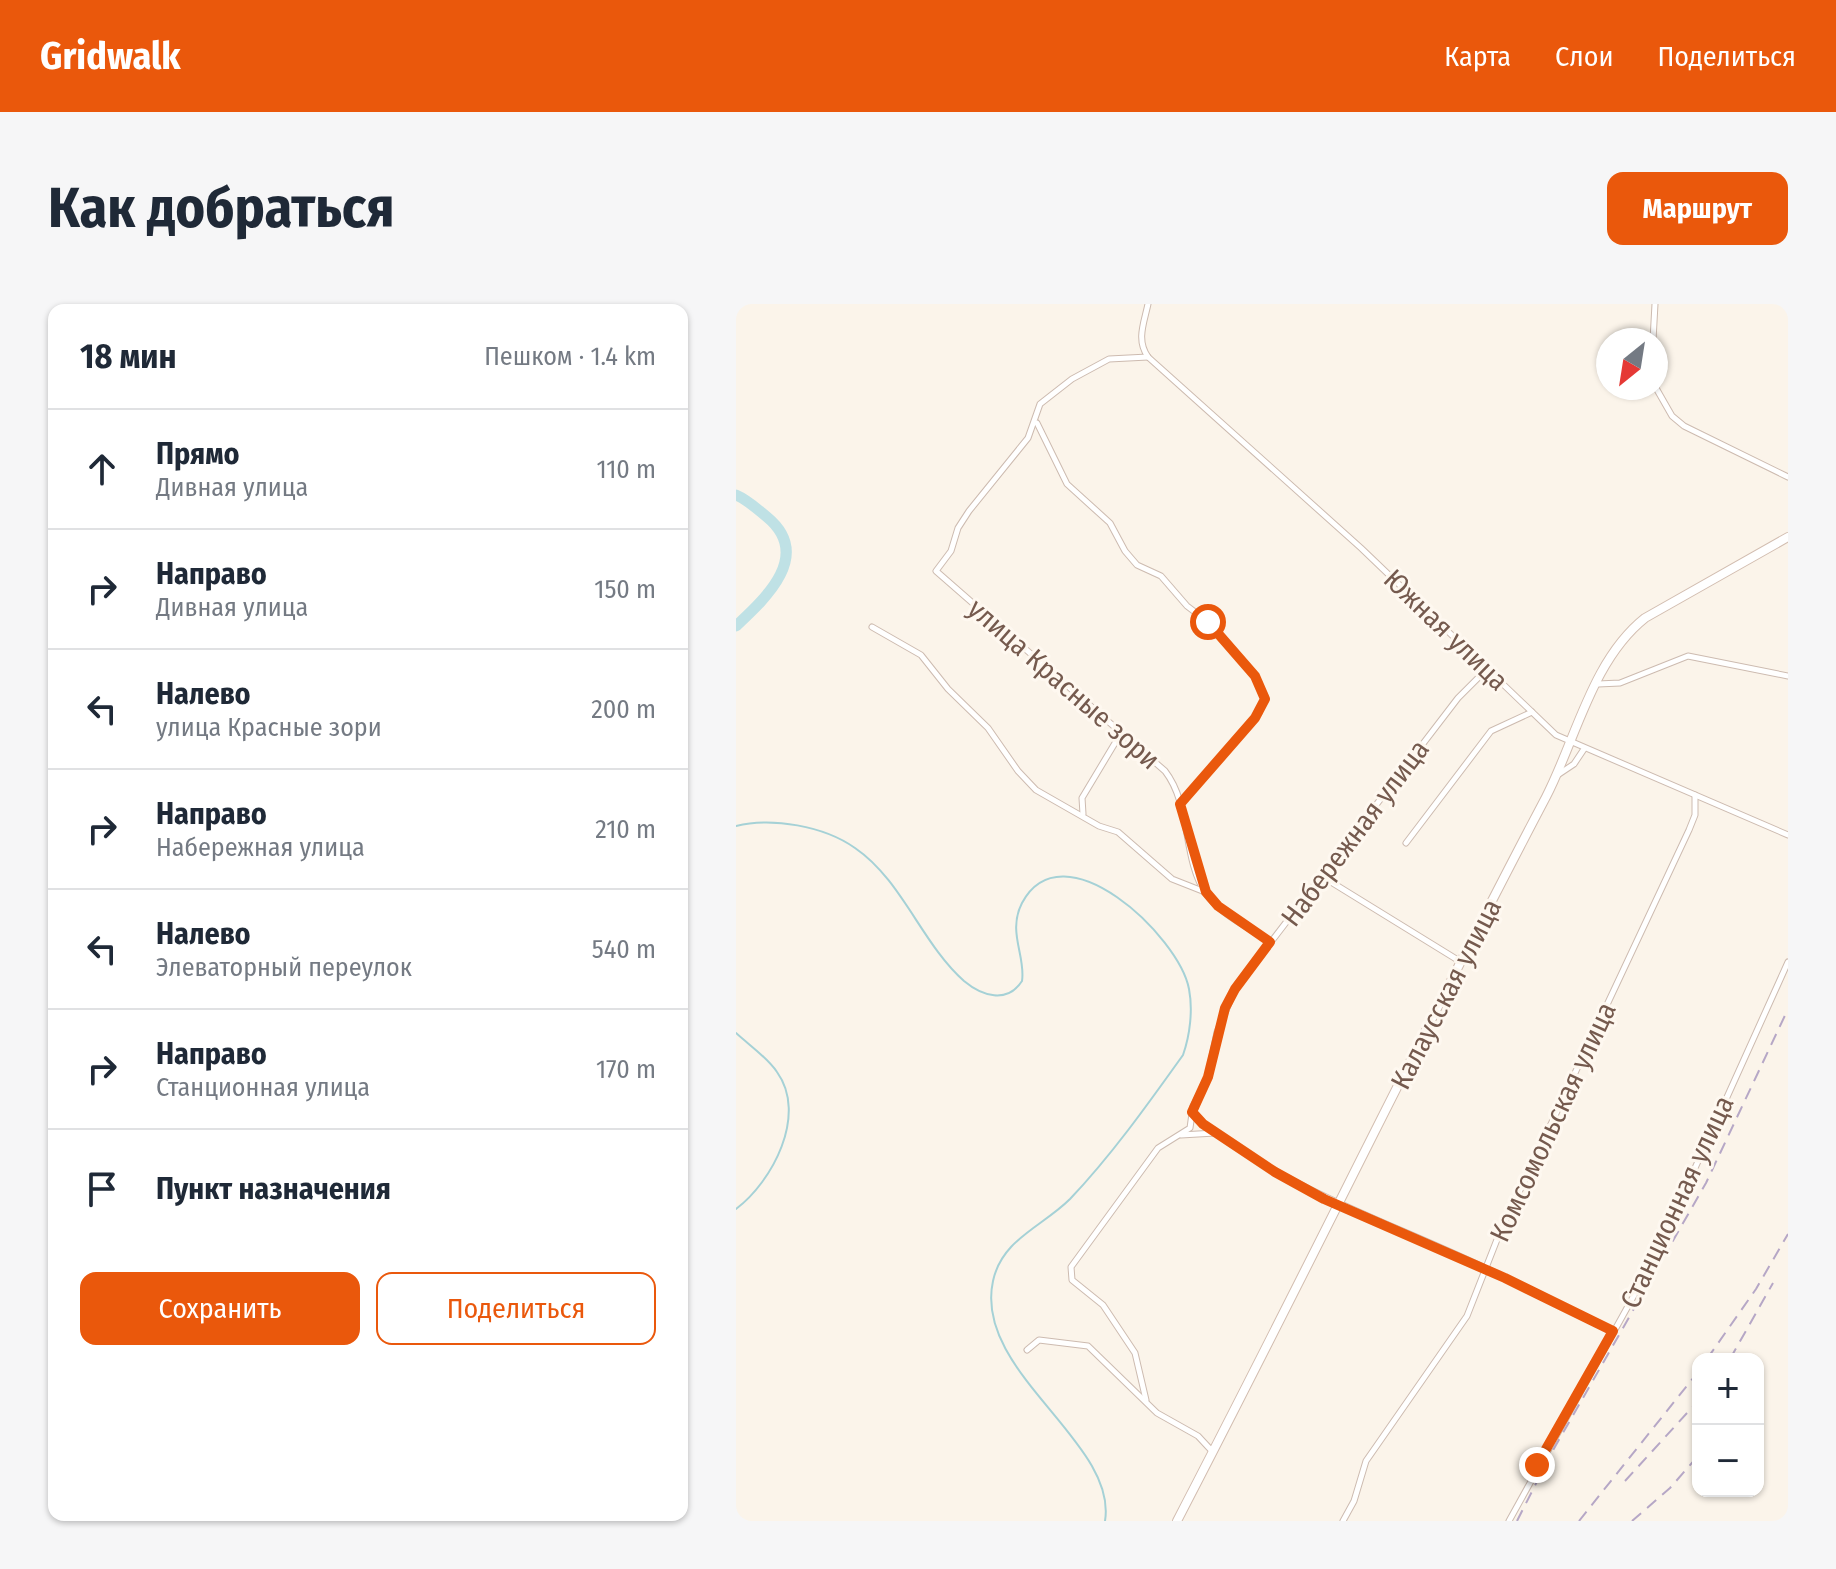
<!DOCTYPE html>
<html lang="ru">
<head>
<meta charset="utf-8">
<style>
	:root { --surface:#fff; --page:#f6f6f7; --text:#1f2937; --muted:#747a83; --line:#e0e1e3; --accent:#ea580c }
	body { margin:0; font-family:"Fira Sans Condensed",sans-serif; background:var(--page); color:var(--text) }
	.controls { position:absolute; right:24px; bottom:24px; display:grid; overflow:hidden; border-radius:16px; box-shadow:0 2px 6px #0004 }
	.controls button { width:72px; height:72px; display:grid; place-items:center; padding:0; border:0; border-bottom:2px solid var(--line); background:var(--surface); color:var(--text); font:40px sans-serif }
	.compass { position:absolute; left:860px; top:24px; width:72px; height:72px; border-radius:50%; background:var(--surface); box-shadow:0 2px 6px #0004; rotate:210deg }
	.stop { position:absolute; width:24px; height:24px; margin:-18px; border:6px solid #ea580c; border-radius:50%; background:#fff }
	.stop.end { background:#ea580c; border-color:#fff; box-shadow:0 2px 8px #0008 }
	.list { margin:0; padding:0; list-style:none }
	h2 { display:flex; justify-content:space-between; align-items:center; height:104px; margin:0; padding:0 32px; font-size:34px }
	h2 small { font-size:26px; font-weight:400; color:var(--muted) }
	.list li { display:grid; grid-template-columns:52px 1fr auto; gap:24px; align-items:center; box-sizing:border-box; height:120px; padding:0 32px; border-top:2px solid var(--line) }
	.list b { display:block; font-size:30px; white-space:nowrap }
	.list p { margin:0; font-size:26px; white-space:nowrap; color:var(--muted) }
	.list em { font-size:26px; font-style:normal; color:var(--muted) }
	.actions { display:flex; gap:16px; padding:24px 32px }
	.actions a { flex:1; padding:18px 0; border:2px solid var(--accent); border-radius:16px; text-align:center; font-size:28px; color:var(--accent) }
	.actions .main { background:var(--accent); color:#fff }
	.icon { flex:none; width:44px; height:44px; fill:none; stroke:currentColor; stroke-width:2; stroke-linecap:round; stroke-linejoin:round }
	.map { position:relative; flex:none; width:1052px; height:1217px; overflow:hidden; border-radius:16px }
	header { display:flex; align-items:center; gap:48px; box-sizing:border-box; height:112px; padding:0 40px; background:var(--accent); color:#fff }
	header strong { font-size:38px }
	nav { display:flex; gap:44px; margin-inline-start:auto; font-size:28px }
	.intro { display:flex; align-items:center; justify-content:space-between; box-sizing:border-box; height:192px; padding:0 48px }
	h1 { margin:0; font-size:56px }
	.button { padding:20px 36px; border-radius:16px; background:var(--accent); color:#fff; font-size:28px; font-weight:700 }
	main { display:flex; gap:48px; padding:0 48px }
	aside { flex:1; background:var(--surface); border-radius:16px; box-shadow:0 2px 6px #0004 }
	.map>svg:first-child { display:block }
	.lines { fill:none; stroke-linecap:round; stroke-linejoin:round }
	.stream { stroke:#a5d1d6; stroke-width:2 }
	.river { stroke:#bfe1e5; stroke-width:11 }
	.street-casing { stroke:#cdbbb0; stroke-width:7 }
	.secondary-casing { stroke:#d2bdb0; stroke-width:10 }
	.street { stroke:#fff; stroke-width:5 }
	.secondary { stroke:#fff; stroke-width:8 }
	.rail { stroke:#b6a7c6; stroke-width:2; stroke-dasharray:12 8; stroke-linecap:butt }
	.route { stroke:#ea580c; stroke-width:10 }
	.labels { text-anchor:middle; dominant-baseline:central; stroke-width:6; stroke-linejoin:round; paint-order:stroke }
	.street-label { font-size:28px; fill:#755a4e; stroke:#fef8f0 }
</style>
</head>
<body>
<header>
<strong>Gridwalk</strong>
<nav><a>Карта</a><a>Слои</a><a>Поделиться</a></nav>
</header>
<div class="intro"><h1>Как добраться</h1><a class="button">Маршрут</a></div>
<main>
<aside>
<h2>18 мин<small>Пешком · 1.4 km</small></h2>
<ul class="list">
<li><svg class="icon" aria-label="ahead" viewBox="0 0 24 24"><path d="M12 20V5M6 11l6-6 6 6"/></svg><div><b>Прямо</b><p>Дивная улица</p></div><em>110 m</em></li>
<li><svg class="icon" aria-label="right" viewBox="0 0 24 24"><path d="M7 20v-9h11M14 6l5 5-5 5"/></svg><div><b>Направо</b><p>Дивная улица</p></div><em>150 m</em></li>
<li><svg class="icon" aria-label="left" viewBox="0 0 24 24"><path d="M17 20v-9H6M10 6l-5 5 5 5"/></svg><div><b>Налево</b><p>улица Красные зори</p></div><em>200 m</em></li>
<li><svg class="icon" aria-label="right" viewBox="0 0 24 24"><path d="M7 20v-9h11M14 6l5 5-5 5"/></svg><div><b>Направо</b><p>Набережная улица</p></div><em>210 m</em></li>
<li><svg class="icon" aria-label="left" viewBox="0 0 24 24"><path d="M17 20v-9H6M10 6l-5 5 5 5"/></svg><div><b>Налево</b><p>Элеваторный переулок</p></div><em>540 m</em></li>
<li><svg class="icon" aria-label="right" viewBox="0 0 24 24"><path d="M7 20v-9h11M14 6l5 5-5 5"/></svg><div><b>Направо</b><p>Станционная улица</p></div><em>170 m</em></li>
<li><svg class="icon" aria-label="arrive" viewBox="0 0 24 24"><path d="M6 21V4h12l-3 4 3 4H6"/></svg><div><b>Пункт назначения</b></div></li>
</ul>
<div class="actions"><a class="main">Сохранить</a><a>Поделиться</a></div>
</aside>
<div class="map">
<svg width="1052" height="1217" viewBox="0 0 1052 1217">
	<rect width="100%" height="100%" fill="#fbf4ea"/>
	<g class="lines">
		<g class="stream">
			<path d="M0,522C36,513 88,522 119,544C166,576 186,640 228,677C246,692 271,700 286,677C290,652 271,628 286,599C327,522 443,632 453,685C457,706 454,731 447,751C412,800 375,852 334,895C306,923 266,935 257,977C237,1068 382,1138 369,1217"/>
			<path d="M0,729C13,741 31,753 41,768C72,811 36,878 0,905"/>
		</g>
		<path class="river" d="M0,191C12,196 21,205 31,213C77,251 30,294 0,322"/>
		<defs>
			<g id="street">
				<path d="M412,0C408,19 400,36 412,53L625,244L820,431L1052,531"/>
				<polyline points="917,36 919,0"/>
				<path d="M412,53L373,55L336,75L304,100L292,134L233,207L222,224L215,247L200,267L429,467C456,502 446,554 470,590C485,611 514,624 534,638"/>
				<polyline points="920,84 936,112 948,122 1052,173"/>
				<polyline points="301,119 331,180 374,219 389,247 401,261 425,272 451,302 472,318 519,372 529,392 523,409 445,499"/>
				<polyline points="136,323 185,351 212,385 252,424 282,467 300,486 363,522 382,528 436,575 469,588"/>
				<polyline points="862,380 884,379 952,352 1052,372"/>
				<polyline points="823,470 838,460 848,445"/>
				<polyline points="347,510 346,494 385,429"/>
				<polyline points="670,539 755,427 796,408"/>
				<polyline points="587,573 725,658"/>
				<path d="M458,813C556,891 660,919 768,973C804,991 841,1010 877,1027"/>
				<polyline points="445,831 479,829"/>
				<polyline points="291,1046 303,1036 352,1042 421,1109 462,1132 475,1146"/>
				<polyline points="410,1096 399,1049 367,1001 336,976 335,963 422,844 454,824 457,802 472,773 481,728 499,685 722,394 751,365"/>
				<polyline points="607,1217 618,1197 630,1157 731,1012 762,933 953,526 959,511 959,491"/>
				<polyline points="773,1217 917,957 1052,658"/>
			</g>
			<path id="secondary" d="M441,1217C566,977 684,732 810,493C840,435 856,356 909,314L1052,233"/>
		</defs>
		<use href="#street" class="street-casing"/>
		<use href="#secondary" class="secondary-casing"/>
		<use href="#street" class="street"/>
		<use href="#secondary" class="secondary"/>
		<g class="rail">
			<polyline points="971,1055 1020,985 1052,930"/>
			<polyline points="994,1055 1037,979"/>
			<polyline points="889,1177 962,1097"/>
			<polyline points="781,1217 816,1148 970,879 1052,705"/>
			<polyline points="843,1217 962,1068"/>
			<polyline points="896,1217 934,1184 962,1152"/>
		</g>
	</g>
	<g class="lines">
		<polyline class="route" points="472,318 519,372 529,395 519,414 444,500 470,588 482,602 534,638 499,685 489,704 472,773 456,808 467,820 539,868 588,895 769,974 877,1027 801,1161"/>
	</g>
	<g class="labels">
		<g class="street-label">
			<text transform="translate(710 326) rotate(44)">Южная улица</text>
			<text transform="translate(328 380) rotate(41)">улица Красные зори</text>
			<text transform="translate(619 529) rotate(-53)">Набережная улица</text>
			<text transform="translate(710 690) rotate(-63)">Калаусская улица</text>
			<text transform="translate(817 818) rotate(-65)">Комсомольская улица</text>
			<text transform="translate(941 898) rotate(-65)">Станционная улица</text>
		</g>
	</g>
</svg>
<div class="controls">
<button>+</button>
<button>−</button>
</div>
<svg class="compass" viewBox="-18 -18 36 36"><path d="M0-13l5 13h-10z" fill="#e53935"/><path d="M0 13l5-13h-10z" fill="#747a83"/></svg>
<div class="stop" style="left:472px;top:318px"></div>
<div class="stop end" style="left:801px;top:1161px"></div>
</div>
</main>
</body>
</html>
